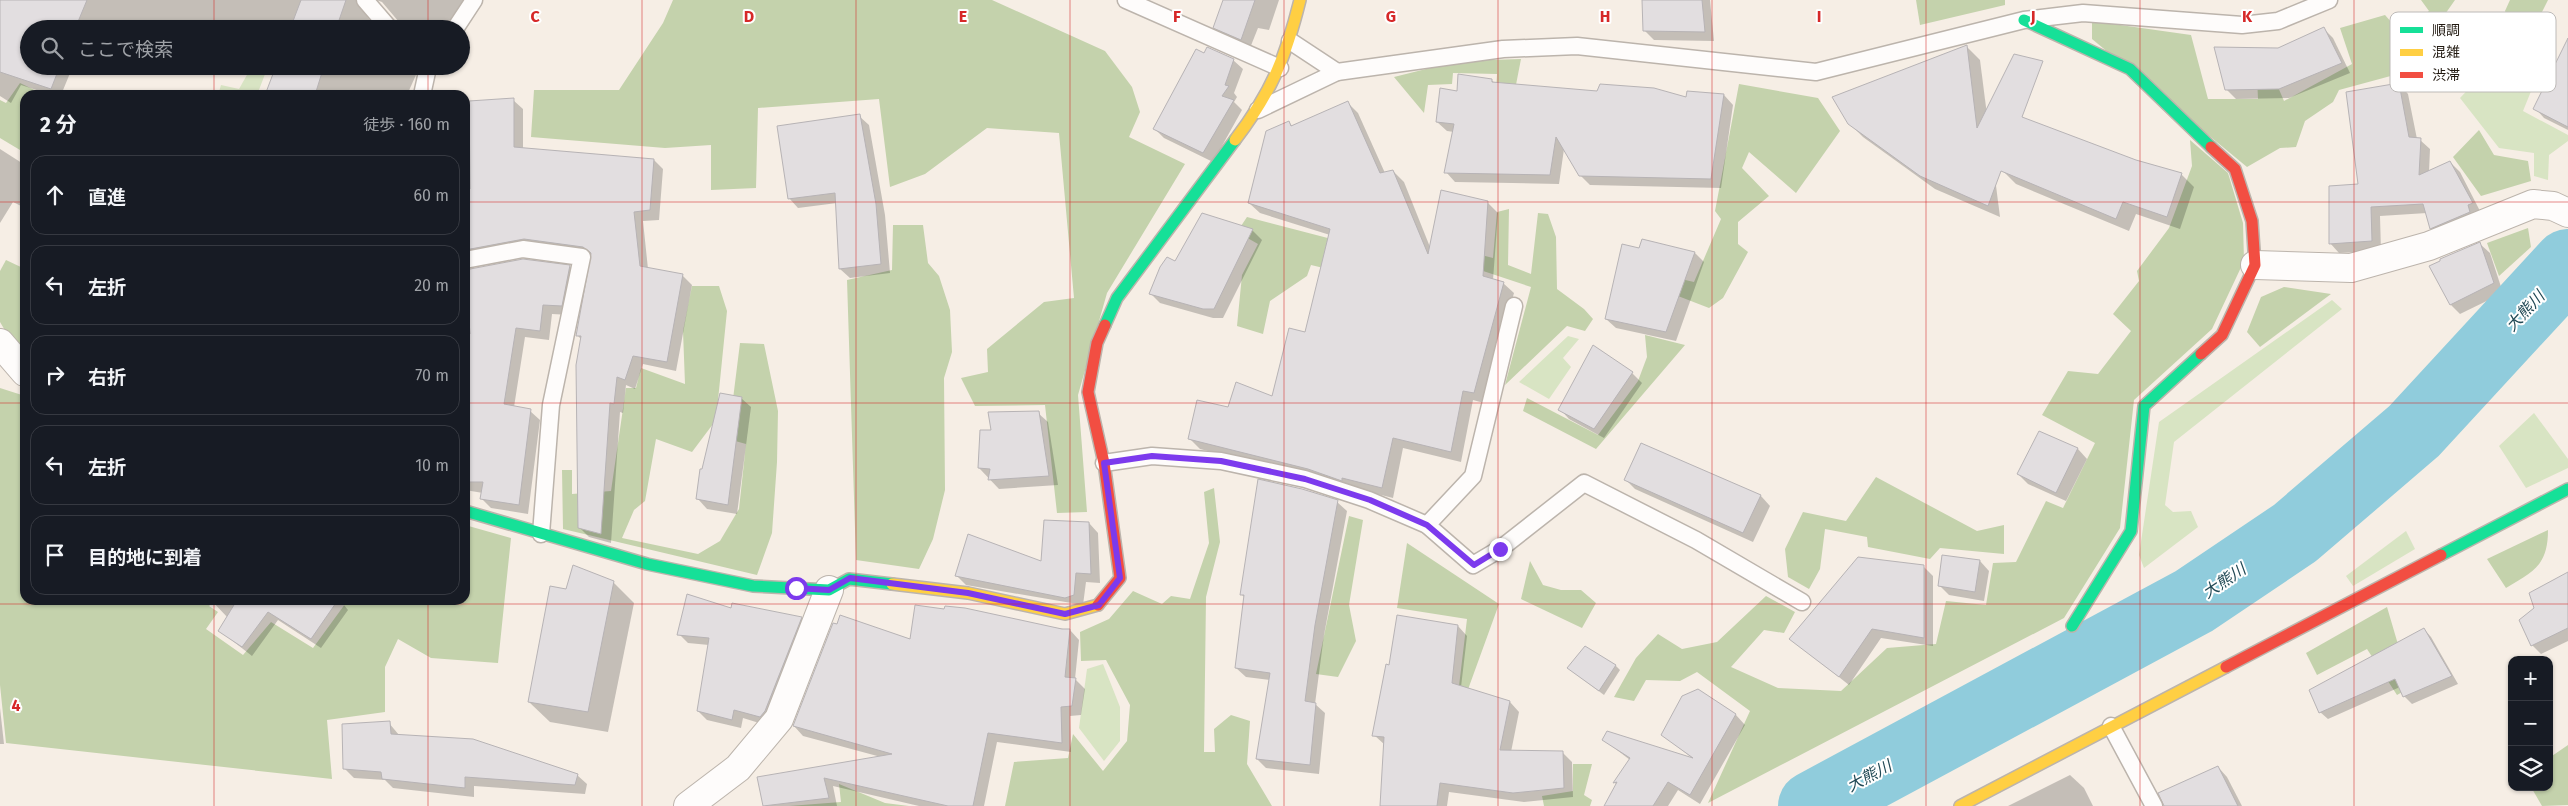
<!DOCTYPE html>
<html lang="ja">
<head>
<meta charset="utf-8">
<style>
	:root { --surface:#171b24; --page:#20242c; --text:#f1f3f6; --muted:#9ea1a6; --line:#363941 }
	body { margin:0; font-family:"Fira Sans","Noto Sans JP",sans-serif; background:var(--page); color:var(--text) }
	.controls { position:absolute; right:15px; bottom:15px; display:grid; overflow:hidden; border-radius:10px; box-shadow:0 1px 4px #0004 }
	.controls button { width:45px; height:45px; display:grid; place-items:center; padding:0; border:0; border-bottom:1px solid var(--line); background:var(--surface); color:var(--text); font:25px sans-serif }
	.stop { position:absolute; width:15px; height:15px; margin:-11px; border:4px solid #7c3aed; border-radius:50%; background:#fff }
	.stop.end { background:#7c3aed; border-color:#fff; box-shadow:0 1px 5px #0008 }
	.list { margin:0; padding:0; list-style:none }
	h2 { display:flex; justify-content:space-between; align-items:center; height:65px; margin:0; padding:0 20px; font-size:21px }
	h2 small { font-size:16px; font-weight:400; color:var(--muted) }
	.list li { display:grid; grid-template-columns:32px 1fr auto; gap:15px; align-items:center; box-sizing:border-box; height:80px; margin:0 10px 10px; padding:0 10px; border:1px solid var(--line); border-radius:15px }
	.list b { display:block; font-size:19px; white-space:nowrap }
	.list em { font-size:16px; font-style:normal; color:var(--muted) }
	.icon { flex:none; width:28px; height:28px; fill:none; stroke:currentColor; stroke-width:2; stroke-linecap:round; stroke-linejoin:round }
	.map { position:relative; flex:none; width:2568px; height:806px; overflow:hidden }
	.search { position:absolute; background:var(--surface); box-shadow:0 1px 4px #0004; left:20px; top:20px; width:450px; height:55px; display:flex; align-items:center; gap:12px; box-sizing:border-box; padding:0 18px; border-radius:28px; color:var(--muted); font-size:19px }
	.panel { position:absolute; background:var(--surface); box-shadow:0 1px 4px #0004; left:20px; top:90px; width:450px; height:515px; border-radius:15px }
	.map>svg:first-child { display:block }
	.green { fill:#d8e4c3 }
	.forest { fill:#c4d2ac }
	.shadow { fill:#0003 }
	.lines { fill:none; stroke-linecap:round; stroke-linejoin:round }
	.river { stroke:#90ccdc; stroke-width:70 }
	.building { fill:#e2dee0; stroke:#b7b3b5 }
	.lane-casing { stroke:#bcb4ac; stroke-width:19 }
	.street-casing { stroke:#bcb4ac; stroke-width:30 }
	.fast-casing { stroke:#bcb4ac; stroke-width:14 }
	.slow-casing { stroke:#bcb4ac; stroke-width:14 }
	.jam-casing { stroke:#bcb4ac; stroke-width:14 }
	.lane { stroke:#fefcfb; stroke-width:16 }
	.street { stroke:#fefcfb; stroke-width:28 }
	.fast { stroke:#16e098; stroke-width:11 }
	.slow { stroke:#ffcf43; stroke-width:11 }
	.jam { stroke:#f24e42; stroke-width:11 }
	.route { stroke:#7c3aed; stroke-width:6 }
	.grid { fill:none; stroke:#d62828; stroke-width:1; stroke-opacity:0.55 }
	.labels { text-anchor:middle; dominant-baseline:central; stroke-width:4; stroke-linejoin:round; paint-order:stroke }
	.water-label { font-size:16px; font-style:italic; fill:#214955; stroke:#fff }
	.key { fill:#fff; stroke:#bdbab8; stroke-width:1 }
	.key-label { font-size:14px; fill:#221a11 }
	.grid-label { font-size:16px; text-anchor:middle; font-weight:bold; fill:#d62828; stroke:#fff; stroke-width:4; stroke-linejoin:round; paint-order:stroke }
</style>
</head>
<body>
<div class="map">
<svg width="2568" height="806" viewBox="0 0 2568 806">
	<rect width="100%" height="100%" fill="#f6eee5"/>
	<g class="green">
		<polygon points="2500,56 2536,79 2523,111 2568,135 2568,141 2549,155 2548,180 2534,176 2534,153 2499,148 2460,98"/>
		<polygon points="252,66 267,69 257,95 218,95 221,85 239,89"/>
		<polygon points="2332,300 2342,309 2174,442 2165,505 2173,512 2191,511 2198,527 2144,568 2139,555 2159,422"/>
		<polygon points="1568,336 1579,339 1563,358 1571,367 1549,399 1519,382"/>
		<polygon points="2534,413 2568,459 2568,468 2526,488 2499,446"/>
		<polygon points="2406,531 2415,549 2353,586 2346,576"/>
		<polygon points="1103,664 1120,707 1120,741 1104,761 1079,728 1087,669"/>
	</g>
	<g class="forest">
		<polygon points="673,0 992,0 1105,51 1132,87 1140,112 1129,137 1185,164 1107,293 1078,395 1087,512 1057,513 1045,405 975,406 961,378 988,372 987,349 1044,302 1074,298 1059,133 987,128 925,174 890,187 879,99 758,108 756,188 711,190 711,145 665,148 531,137 534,90 619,90 663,23"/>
		<polygon points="1916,0 2005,0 2005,5 1920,25"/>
		<polygon points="2421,0 2455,0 2417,54 2398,74 2339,90 2333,102 2305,121 2296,147 2280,148 2247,167 2092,39 2092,21 2191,35 2208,99 2258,99 2256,54 2262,50 2284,101 2352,64 2340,28 2385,15 2400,32 2429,11"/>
		<polygon points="2510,0 2548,0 2539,18 2515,39 2505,11"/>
		<polygon points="1521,59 1514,95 1496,92 1497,74 1453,73 1452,84 1428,85 1424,113 1394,77 1458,61"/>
		<polygon points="20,83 45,95 25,95 25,153 0,138 0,100 6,103"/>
		<polygon points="1739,84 1818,98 1840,131 1796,193 1749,152 1742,168 1769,196 1738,222 1738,244 1748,252 1723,298 1709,308 1678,296 1681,279 1694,282 1721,219 1715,211"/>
		<polygon points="2479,130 2494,155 2528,161 2531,181 2481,196 2453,157"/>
		<polygon points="2190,140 2228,173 2243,223 2244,261 2212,329 2134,400 2120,528 2064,618 1708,803 1750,711 1697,672 1680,681 1646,680 1634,701 1614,697 1636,658 1658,634 1682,649 1717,642 1766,596 1795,612 1784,633 1764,630 1731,667 1778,688 1841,691 1887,648 1936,644 1946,601 1986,605 1993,563 2016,562 2046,501 2063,508 2095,443 2042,415 2068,371 2098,374 2131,331 2113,314 2139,281 2137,271 2169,228 2192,166"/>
		<polygon points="1509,209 1508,265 1531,274 1538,213 1548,214 1556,237 1557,289 1584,309 1593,319 1585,331 1567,326 1505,385 1531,287 1429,253 1431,242 1493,258 1497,212"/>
		<polygon points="1247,217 1370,249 1361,277 1311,265 1307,276 1270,301 1263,334 1237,326 1242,275 1258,244 1237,232"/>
		<polygon points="893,225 923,225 928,263 939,276 950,310 952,352 944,378 945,490 933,539 919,569 856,560 847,280 892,270"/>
		<polygon points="2528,228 2531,247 2499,276 2487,243"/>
		<polygon points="6,260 25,269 25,364 0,322 0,271"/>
		<polygon points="692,286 719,286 727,311 716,420 692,452 656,439 645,501 634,510 622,538 698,554 720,541 739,509 746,444 728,439 740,343 764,344 778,411 777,462 772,533 757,575 563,529 562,470 572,470 572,494 611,491 626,388 636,388 641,368 685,384 683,331"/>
		<polygon points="2284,287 2331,294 2260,347 2247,332 2261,297"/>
		<polygon points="1645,335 1685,345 1596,449 1523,411 1527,398 1598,435 1638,381 1647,357"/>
		<polygon points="0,388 25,396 25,600 215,600 209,606 218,612 206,629 243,655 271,622 313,648 348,600 465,600 465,525 511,538 498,663 431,658 398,639 385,667 385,712 327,720 332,779 6,743 0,685"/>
		<polygon points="1876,477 1977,531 2004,525 2004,554 1940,548 1930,559 1868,547 1867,537 1825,529 1820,569 1809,589 1788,577 1785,549 1803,512 1846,521"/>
		<polygon points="1214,488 1220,542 1206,597 1204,752 1215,752 1214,729 1231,715 1250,721 1247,764 1272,806 1005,806 1014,762 1068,758 1073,734 1103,771 1127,741 1130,705 1106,660 1081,661 1080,632 1109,619 1133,591 1162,604 1171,596 1190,599 1209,543 1204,492"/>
		<polygon points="1349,516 1363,520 1349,605 1356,641 1338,677 1316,674"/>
		<path d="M2548,530C2548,565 2534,571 2506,588L2487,559Z"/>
		<polygon points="1407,543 1499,604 1454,728 1467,619 1397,608"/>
		<polygon points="1530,561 1543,585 1561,590 1581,590 1596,603 1582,628 1521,599"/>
		<polygon points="2387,607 2397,641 2418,683 2397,695 2367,649 2317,675 2306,653"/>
		<polygon points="2568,745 2568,805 2542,806 2531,787 2549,787 2549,758"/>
		<polygon points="1573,764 1592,764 1584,795 1592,800 1590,806 1544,806 1542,796 1573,791"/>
		<polygon points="839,784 885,803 909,806 789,806 841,802"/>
	</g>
	<g class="shadow">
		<polygon points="0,0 372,0 367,2 364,12 376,29 234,29 224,24 222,29 214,26 212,29 29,29 29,66 73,66 61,95 52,95 21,85 11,103 0,96"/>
		<polygon points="376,0 473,0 448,29 400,29 399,22 382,2"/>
		<polygon points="1224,0 1279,0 1269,30 1258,28 1250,48 1224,37 1215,27"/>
		<polygon points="1644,0 1710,0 1714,41 1654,40 1644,30"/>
		<polygon points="2323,28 2333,38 2350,73 2289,98 2236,99 2226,89 2278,49"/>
		<polygon points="1966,46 1980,60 2000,217 1935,189 1863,137 1849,123"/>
		<polygon points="1205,55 1233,60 1243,69 1234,93 1237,97 1234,102 1242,110 1213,162 1164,138 1155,129"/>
		<polygon points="2568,60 2568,130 2544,118 2535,108"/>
		<polygon points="277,66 420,66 407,95 266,95"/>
		<polygon points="1491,80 1495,83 1687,99 1724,95 1733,105 1721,188 1590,185 1580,175 1564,149 1559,184 1455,182 1446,172 1454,132 1447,131 1437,122 1458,92"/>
		<polygon points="2399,84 2408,94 2417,139 2420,140 2430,149 2429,172 2450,162 2460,172 2481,213 2441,237 2431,228 2427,213 2380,216 2381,251 2339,253 2330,243 2359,186"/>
		<polygon points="513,100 523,109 523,149 654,160 663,169 659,220 643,221 648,269 682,275 692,285 676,371 643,364 635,389 626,385 623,413 620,412 611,543 589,537 579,527 582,340 577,335 592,257 534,248 474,259 465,250 465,190 472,191"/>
		<polygon points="1347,102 1358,113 1385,173 1393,171 1404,182 1430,247 1488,203 1498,213 1493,280 1503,283 1514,293 1484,403 1473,400 1461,462 1403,448 1393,498 1200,449 1189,438 1229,408 1273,398 1306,334 1330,235 1260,213 1249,203 1289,122 1293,127"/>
		<polygon points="859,116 869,125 885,215 890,273 850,278 840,269 837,203 798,208 789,198"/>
		<polygon points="0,149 25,165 25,208 13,202 0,223"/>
		<polygon points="2135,162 2181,174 2194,187 2180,229 2136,214 2129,231 2016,184 2003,171"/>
		<polygon points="1252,230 1262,240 1223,318 1213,318 1160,303 1150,293 1175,262"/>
		<polygon points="1643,240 1695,253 1704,262 1676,341 1616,328 1606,319"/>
		<polygon points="2480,244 2490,253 2503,293 2460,314 2451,305"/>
		<polygon points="569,267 579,276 571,315 552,314 549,340 525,337 514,407 530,411 540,420 528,514 491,508 482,499 483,493 465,490 465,335 471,335"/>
		<polygon points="1632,373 1642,383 1604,438 1569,419 1560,409"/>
		<polygon points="741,398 751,407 737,514 707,509 698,499 703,471"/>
		<polygon points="1038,413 1048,422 1058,485 999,489 979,468 992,431"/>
		<polygon points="2040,432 2078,449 2087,459 2066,501 2028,484 2018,474"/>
		<polygon points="1641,445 1761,496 1770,506 1753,542 1635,489 1626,480"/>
		<polygon points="1337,502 1347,511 1324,635 1315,704 1325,713 1319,774 1266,768 1257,759 1270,680 1246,677 1236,668 1245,598 1241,594"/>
		<polygon points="1089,523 1098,533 1100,583 1086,582 1083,605 966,585 956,575 1042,563"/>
		<polygon points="1943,557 1980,561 1989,571 1984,601 1949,595 1940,586"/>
		<polygon points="1923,566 1933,576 1933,646 1881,638 1849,685 1791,639"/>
		<polygon points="2568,573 2568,641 2541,654 2532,645"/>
		<polygon points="613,582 634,603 608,732 550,722 529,702"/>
		<polygon points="211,600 340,600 348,610 321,648 278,620 252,656 220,631 228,618"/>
		<polygon points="732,609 801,618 810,627 769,726 743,718 741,728 707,720 698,711 709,645 688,643 679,634"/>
		<polygon points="945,611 1070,630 1079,640 1075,679 1085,689 1081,715 1070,716 1071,752 997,742 984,806 919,806 833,786 837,806 765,806 758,778 881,757 803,736 794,726 911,641"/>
		<polygon points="1458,626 1467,636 1461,687 1510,702 1519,712 1511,752 1562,752 1572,762 1573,797 1524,802 1449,792 1447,806 1382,806 1385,745 1374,735 1390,666"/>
		<polygon points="2424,629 2431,637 2458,684 2412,704 2404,696 2400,687 2328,719 2320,712"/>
		<polygon points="1616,666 1620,670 1604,695 1568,668"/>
		<polygon points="1698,690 1736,715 1745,725 1700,804 1678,790 1668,806 1605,806 1617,785 1615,783 1630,760 1604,740 1692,758 1663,735"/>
		<polygon points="0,708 4,744 0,744"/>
		<polygon points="389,723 399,735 577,775 587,784 585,794 474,786 474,797 393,788 385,780 354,778 344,768"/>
		<polygon points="2218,767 2227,777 2242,806 2180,806"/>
		<polygon points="2070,775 2084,788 2093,806 2008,806"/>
	</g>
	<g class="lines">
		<polyline class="river" points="1813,806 2194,601 2295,533 2414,431 2568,264"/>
	</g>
	<g class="building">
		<polygon points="0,0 87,0 75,29 29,29 29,66 60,66 51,89 0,72"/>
		<polygon points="301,0 346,0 336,29 290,29"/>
		<polygon points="1223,0 1255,0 1241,40 1213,28"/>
		<polygon points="1642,0 1702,0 1705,32 1643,31"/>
		<polygon points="2324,27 2342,63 2279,89 2225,90 2214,47 2278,48"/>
		<polygon points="2568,38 2568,127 2533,109"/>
		<polygon points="1967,45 1977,128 2014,54 2043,61 2022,117 2136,160 2182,173 2167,217 2123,202 2116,219 2001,171 1988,206 1920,176 1848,124 1832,97"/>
		<polygon points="1207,47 1234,59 1225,85 1229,86 1222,96 1234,100 1203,153 1153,129 1196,49 1204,53"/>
		<polygon points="276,66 324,66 315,95 265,95"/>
		<polygon points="1458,74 1492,79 1492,82 1597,91 1600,84 1654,88 1686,97 1687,91 1724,94 1711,179 1579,176 1556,137 1550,175 1444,173 1454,124 1436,122 1440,88 1457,91"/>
		<polygon points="2399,83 2409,137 2421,138 2419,175 2450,161 2473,203 2468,205 2470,212 2430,229 2423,204 2371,207 2372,241 2329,244 2329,186 2358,184 2346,92"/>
		<polygon points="514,98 514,147 654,159 650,210 634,212 640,266 683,274 667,362 633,356 625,380 617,377 614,404 610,403 601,534 578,528 576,365 581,336 576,336 591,253 583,247 524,239 465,250 465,189 470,189 469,101"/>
		<polygon points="1348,101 1380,173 1393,170 1428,254 1441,190 1488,201 1483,276 1504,282 1474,393 1463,391 1451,452 1393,438 1382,488 1342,478 1342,481 1308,469 1188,439 1197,400 1228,407 1236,382 1272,396 1289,328 1305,332 1330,229 1248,203 1266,131 1289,121 1291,126"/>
		<polygon points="860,114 876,204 881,264 839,269 835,193 788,199 777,126"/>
		<polygon points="1202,213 1253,229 1214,309 1203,309 1149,294 1160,267 1167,257 1175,261"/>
		<polygon points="1642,239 1695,252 1666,332 1605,319 1622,244 1639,248"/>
		<polygon points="2480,242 2494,283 2450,305 2429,266 2440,261 2440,259"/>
		<polygon points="523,259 570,265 562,306 543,305 540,331 516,328 504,404 531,409 519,505 480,499 483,482 465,482 465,334 470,334 465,270"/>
		<polygon points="1593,345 1633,372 1594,429 1558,410"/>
		<polygon points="720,393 742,397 728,505 696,499 700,469 702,469"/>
		<polygon points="1039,411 1049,476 988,480 990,469 978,468 980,430 991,430 988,412"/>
		<polygon points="2039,431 2078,448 2056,493 2017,474"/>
		<polygon points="1641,443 1761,495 1743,533 1624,480"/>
		<polygon points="1258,479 1302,489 1338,500 1315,625 1305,701 1316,703 1310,765 1256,759 1270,673 1235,668 1244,595 1240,595"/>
		<polygon points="1044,520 1089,522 1091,574 1076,573 1074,595 1065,598 955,576 968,534 1041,561"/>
		<polygon points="1942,555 1980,560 1975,592 1938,586"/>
		<polygon points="1858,557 1924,565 1924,638 1872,629 1839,677 1789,639"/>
		<polygon points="573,565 614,581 588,712 528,702 550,586 566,589"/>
		<polygon points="2568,572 2568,628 2531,646 2519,620 2534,608 2529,593"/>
		<polygon points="687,594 731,608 732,603 802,617 765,711 760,717 734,710 732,720 697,711 709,638 677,635"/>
		<polygon points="237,600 338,600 311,639 268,612 242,647 218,631"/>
		<polygon points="915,605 944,609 945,606 965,608 1062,629 1070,629 1065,677 1076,678 1072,706 1061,707 1062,743 988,733 973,806 948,806 824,778 829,798 763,806 757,777 892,754 793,726 833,623 837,624 840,615 910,639"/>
		<polygon points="1397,615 1458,625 1452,683 1510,701 1500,750 1563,751 1564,788 1513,793 1440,783 1437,806 1380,806 1384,737 1372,736 1386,664 1389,665"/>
		<polygon points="2424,628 2452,676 2403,697 2395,679 2319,713 2309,690"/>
		<polygon points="1585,646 1616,665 1599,691 1567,668"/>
		<polygon points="1698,689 1736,714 1690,795 1668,782 1653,806 1604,806 1617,782 1613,783 1630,758 1602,740 1607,731 1693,758 1661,735 1682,696"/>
		<polygon points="390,721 391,734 473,739 578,774 575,785 465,777 465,788 382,779 381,772 343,769 342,724"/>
		<polygon points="2218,766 2238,806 2164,806 2158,793"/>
	</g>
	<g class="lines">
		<defs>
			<g id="lane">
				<polyline points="365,0 390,29"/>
				<polyline points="1126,0 1280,68"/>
				<polyline points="455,29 474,0"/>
				<polyline points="1290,41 1337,72 1503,49 1577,46 1816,72 2024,20 2083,13 2242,25 2278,21 2329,0"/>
				<polyline points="422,95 427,72 430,66"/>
				<polyline points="1258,110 1337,72"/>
				<polyline points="465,260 523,249 582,257 551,405 541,534"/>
				<polyline points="1104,463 1152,456 1221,461 1305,479 1369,500 1427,525 1473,565 1500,549 1584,483 1696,540 1802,602"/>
				<polyline points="1427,525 1473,476 1514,306"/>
				<polyline points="2111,726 2154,806"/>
			</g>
			<g id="street">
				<polyline points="2255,265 2351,268 2429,246 2533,204 2553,206 2568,213"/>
				<polyline points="0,343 25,372"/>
				<polyline points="688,806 738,768 779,719 829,590"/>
			</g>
			<g id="fast">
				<polyline points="2024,20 2130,69 2211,147"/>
				<polyline points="1105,325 1117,298 1235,140"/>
				<polyline points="465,511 647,564 753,586 829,590 849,579 892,584"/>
				<polyline points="2441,555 2568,489"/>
				<polyline points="2072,626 2131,531 2144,406 2201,354"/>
			</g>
			<g id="slow">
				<path d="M1235,140C1271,93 1286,57 1300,0"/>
				<polyline points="892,584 968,593 1065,614 1098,605"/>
				<polyline points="1960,806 2226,667"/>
			</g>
			<g id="jam">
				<polyline points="2201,354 2222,335 2255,265 2252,221 2235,169 2211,147"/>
				<polyline points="1098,605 1120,578 1104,463 1088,392 1097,343 1105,325"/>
				<polyline points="2226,667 2441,555"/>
			</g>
		</defs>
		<use href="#lane" class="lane-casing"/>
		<use href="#street" class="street-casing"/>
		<use href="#fast" class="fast-casing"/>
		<use href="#slow" class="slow-casing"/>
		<use href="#jam" class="jam-casing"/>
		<use href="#lane" class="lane"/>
		<use href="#street" class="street"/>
		<use href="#fast" class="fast"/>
		<use href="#slow" class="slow"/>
		<use href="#jam" class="jam"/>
	</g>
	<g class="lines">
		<polyline class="route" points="796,588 829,590 850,578 968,593 1065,614 1099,605 1120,578 1104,463 1152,456 1221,461 1305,479 1370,500 1427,525 1474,565 1500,549"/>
	</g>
	<path class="grid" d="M214,0V29M428,0V29M642,0V806M856,0V806M1070,0V806M1284,0V806M1498,0V806M1712,0V806M1926,0V806M2140,0V806M2354,0V806M214,66V95M428,66V95M0,202H25M465,202H2568M0,403H25M465,403H2568M214,600V806M428,600V806M0,604H2568"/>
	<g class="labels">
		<g class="water-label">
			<text transform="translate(2525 311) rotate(-47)">大熊川</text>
			<text transform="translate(2224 581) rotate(-34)">大熊川</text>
			<text transform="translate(1869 776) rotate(-28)">大熊川</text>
		</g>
	</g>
	<rect x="2390" y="12" width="166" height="80" rx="8" class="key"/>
	<rect x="2400" y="27" width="23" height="6" fill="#16e098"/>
	<rect x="2400" y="49" width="23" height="7" fill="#ffcf43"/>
	<rect x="2400" y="72" width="23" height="6" fill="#f24e42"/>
	<g class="key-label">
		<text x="2432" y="35">順調</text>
		<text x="2432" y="57">混雑</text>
		<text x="2432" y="80">渋滞</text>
	</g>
	<g class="grid-label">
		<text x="535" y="22">C</text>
		<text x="749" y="22">D</text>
		<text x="963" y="22">E</text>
		<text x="1177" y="22">F</text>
		<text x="1391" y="22">G</text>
		<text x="1605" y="22">H</text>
		<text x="1819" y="22">I</text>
		<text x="2033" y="22">J</text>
		<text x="2247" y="22">K</text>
		<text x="16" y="711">4</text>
	</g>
</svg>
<div class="controls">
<button>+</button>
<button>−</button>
<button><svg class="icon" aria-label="layers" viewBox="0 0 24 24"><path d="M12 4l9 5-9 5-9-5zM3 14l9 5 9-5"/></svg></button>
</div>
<div class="stop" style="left:796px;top:588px"></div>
<div class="stop end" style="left:1500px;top:549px"></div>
<div class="search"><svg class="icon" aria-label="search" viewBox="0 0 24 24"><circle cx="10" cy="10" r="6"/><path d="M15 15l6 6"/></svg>ここで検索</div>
<section class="panel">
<h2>2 分<small>徒歩 · 160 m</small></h2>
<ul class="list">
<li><svg class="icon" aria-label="ahead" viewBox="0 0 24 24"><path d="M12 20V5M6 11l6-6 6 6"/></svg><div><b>直進</b></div><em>60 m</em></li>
<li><svg class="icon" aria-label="left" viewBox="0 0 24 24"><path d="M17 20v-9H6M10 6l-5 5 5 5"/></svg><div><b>左折</b></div><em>20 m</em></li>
<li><svg class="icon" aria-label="right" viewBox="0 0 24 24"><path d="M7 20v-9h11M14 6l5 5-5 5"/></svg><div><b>右折</b></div><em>70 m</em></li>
<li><svg class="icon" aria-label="left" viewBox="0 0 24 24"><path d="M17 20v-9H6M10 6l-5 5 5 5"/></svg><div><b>左折</b></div><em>10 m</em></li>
<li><svg class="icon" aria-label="arrive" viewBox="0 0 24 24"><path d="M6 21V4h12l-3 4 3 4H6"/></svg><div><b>目的地に到着</b></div></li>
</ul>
</section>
</div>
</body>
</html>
